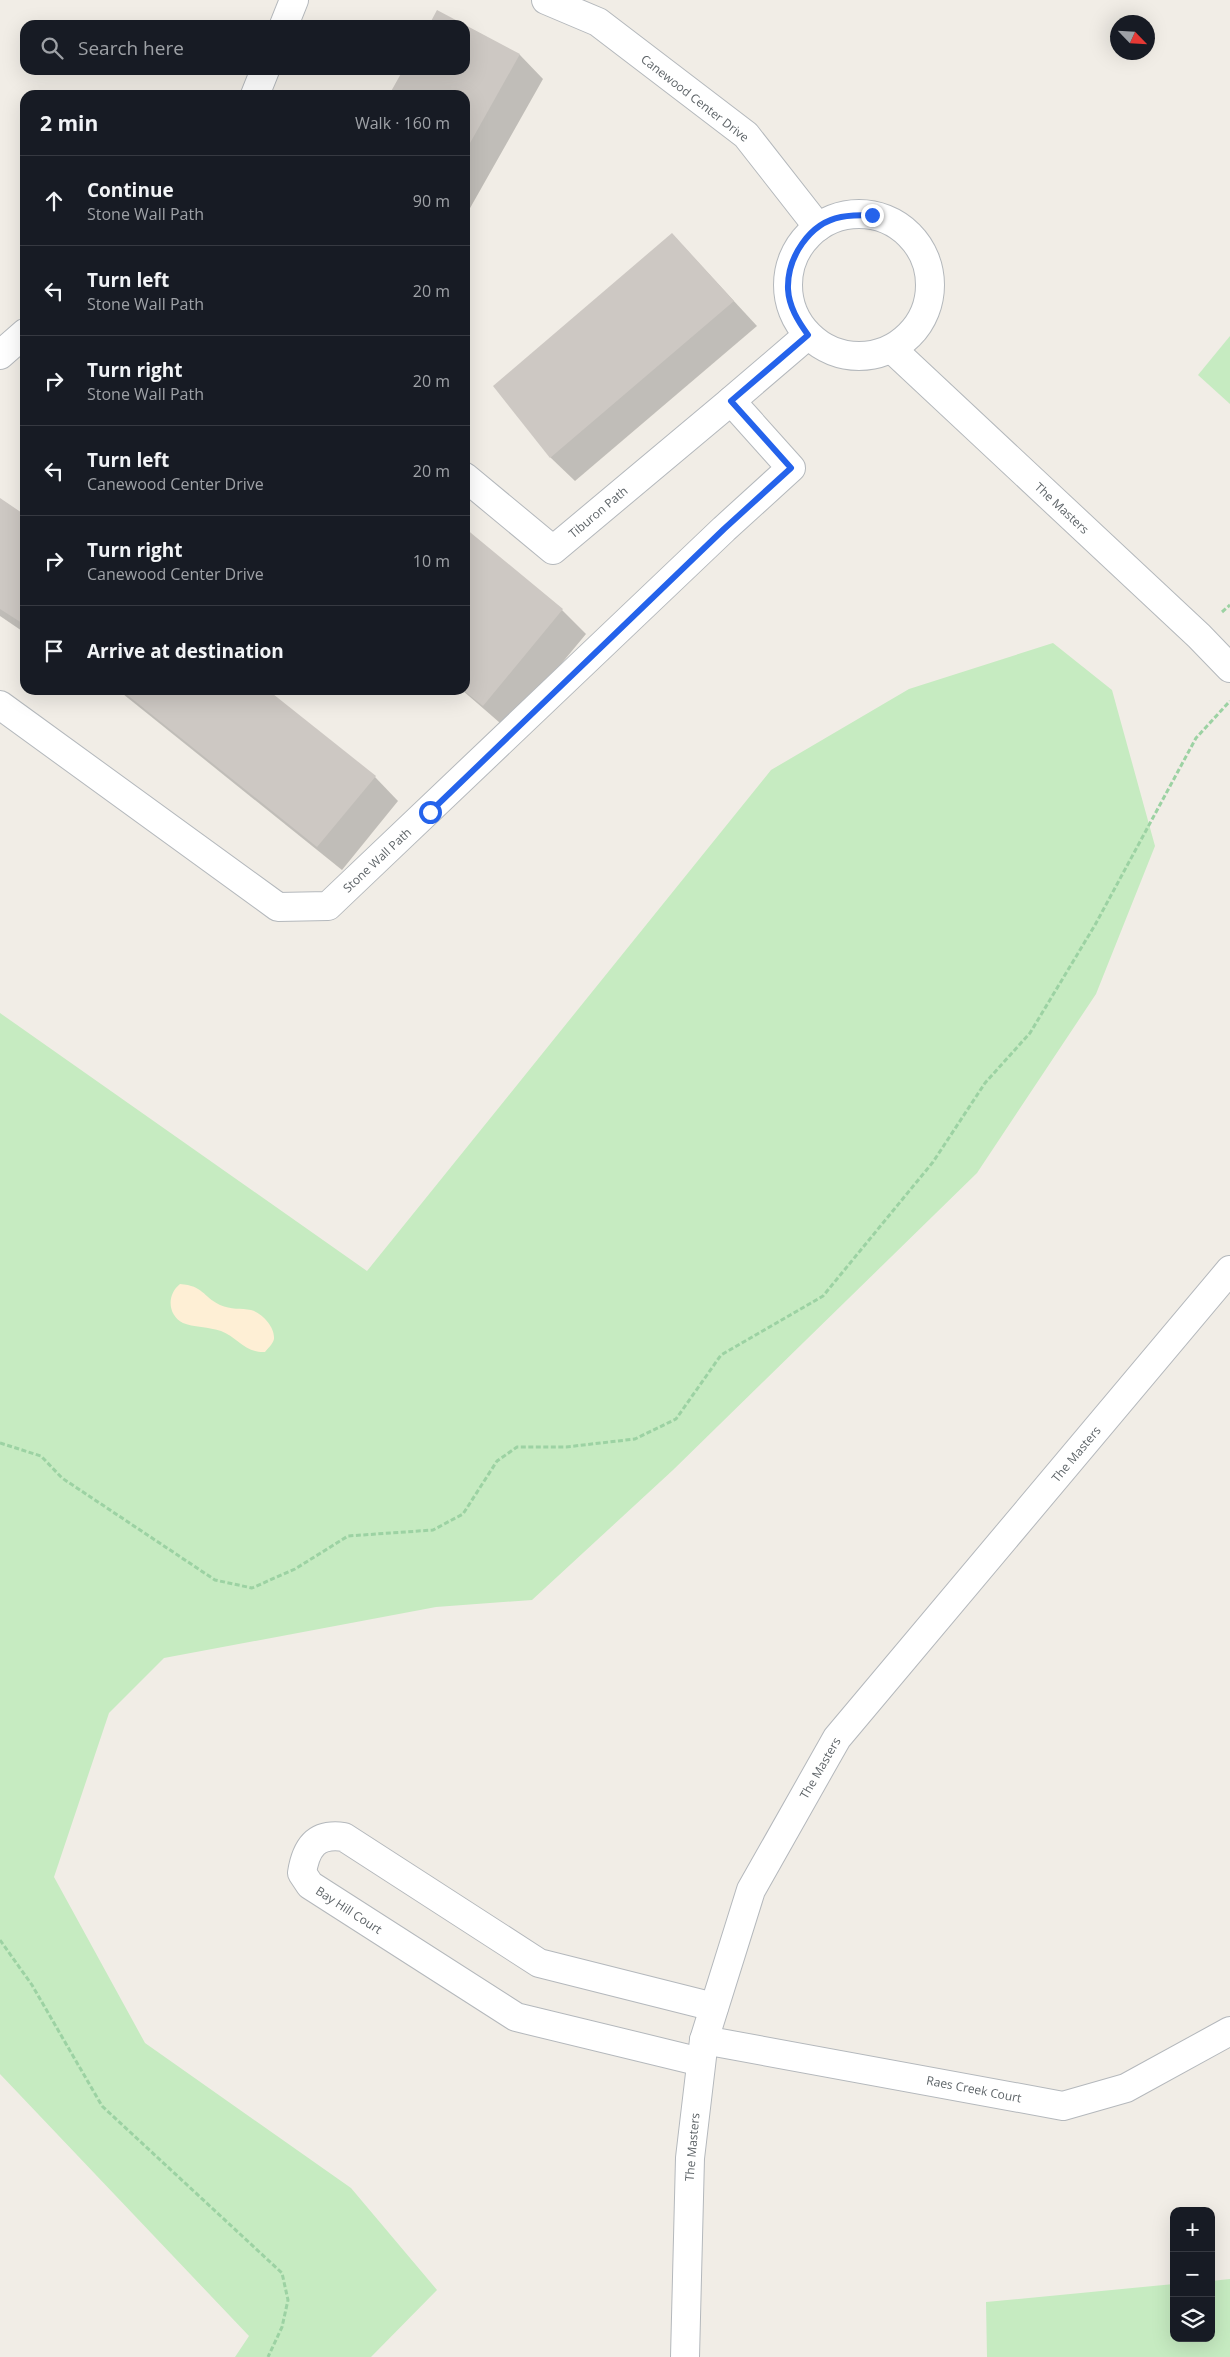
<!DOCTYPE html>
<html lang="en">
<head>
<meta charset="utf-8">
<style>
	:root { --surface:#171b24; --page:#242831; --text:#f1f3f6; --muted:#9ea1a6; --line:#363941 }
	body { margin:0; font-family:"Open Sans",sans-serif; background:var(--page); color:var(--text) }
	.controls { position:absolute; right:15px; bottom:15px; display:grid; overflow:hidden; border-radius:10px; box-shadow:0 5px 20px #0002 }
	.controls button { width:45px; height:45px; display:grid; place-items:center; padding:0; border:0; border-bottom:1px solid var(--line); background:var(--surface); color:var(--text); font:25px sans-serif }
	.compass { position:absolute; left:1110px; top:15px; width:45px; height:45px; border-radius:50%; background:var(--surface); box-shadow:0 5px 20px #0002; rotate:115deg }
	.stop { position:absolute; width:15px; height:15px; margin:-11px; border:4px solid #2563eb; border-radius:50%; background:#fff }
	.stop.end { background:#2563eb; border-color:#fff; box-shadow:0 1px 5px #0008 }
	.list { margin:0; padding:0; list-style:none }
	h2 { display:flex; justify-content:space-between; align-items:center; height:65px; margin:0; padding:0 20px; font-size:21px }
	h2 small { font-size:16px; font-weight:400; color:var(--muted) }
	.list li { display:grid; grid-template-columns:32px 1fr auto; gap:15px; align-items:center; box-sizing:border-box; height:90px; padding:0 20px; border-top:1px solid var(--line) }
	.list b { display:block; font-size:19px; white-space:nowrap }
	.list p { margin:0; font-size:16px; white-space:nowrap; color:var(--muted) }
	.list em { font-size:16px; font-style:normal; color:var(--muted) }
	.icon { flex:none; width:28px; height:28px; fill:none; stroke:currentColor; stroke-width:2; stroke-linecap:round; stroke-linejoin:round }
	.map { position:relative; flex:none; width:1230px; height:2357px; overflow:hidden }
	.search { position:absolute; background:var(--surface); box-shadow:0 5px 20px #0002; left:20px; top:20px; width:450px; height:55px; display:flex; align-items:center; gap:12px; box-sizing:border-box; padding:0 18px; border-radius:15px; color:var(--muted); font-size:19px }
	.panel { position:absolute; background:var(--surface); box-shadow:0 5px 20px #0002; left:20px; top:90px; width:450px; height:605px; border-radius:15px }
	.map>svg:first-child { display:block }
	.green { fill:#c6ebc1 }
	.sand { fill:#feefd5 }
	.shadow { fill:#0003 }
	.building { fill:#cdc8c3 }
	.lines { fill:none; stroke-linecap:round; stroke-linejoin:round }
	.minor-casing { stroke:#b4b8bc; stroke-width:30 }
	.path { stroke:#9cd2a3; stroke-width:3; stroke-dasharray:5 2.5; stroke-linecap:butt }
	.minor { stroke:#fff; stroke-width:28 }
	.route { stroke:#2563eb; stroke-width:6 }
	.labels { text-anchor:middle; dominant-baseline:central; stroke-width:4; stroke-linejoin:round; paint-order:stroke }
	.street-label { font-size:12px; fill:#5e6468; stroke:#fff }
</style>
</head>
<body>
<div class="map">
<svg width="1230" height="2357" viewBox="0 0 1230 2357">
	<rect width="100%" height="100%" fill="#f1ede6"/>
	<g class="green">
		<polygon points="1230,336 1230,404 1198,375"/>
		<polygon points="1053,643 1112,690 1155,846 1096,994 977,1173 673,1470 532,1600 436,1607 164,1658 109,1713 54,1877 145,2043 351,2188 437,2290 371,2357 235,2357 249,2336 0,2074 0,1013 367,1271 771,770 909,689"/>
		<polygon points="1230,2279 1230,2357 987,2357 986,2302 1174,2284 1174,2338 1211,2338 1211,2281"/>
	</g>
	<path class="sand" d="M180,1284C204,1286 202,1296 220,1305C231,1310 241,1308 251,1310C262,1313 275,1327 274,1339C273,1344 268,1348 265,1352C245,1353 237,1337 221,1331C210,1327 192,1327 183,1323C167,1315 167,1294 180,1284Z"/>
	<g class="shadow">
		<polygon points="465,26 520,55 543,79 465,217 465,95 391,95 405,70 465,70"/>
		<polygon points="672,234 757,326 575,481 551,458 495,386"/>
		<polygon points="0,499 25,516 25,633 0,616"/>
		<polygon points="465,529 562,610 586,634 507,729 462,690 465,690"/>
		<polygon points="118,690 266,690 375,777 398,801 342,870"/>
	</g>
	<g class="building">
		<polygon points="437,10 520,54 465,152 465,95 389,95 403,70 465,70 465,25 429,25"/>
		<polygon points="672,233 734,301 550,458 493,386"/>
		<polygon points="0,498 25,515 25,625 0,609"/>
		<polygon points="465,528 563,609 483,706 463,690 465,690"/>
		<polygon points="121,690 268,690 376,776 317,847"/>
	</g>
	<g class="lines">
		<defs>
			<g id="minor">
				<polyline points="546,0 598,22 746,135 818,227"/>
				<polyline points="284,25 294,0"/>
				<polyline points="255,95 265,70"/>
				<circle cx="859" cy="285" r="71"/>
				<polyline points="892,349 1199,636 1230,668"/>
				<polyline points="0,355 25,333"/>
				<polyline points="465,477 553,550 731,401"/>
				<polyline points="0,705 278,907 328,906 724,529 791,468 731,401 808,335"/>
				<polyline points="704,2040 1063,2106 1126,2088 1230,2031"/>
				<path d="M701,2062L516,2017L310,1885L302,1873C306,1847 316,1833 344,1837L539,1963L714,2007"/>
				<polyline points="685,2357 690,2158 704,2040 751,1890 837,1738 1230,1270"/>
			</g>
		</defs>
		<use href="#minor" class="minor-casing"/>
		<g class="path">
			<polyline points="1222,612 1230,605"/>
			<polyline points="0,1443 41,1456 62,1478 215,1580 252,1588 295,1569 348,1536 433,1530 463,1514 497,1461 517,1447 566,1447 635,1439 676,1419 721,1355 823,1296 933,1162 985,1083 1030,1033 1095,925 1196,738 1230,701"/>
			<polyline points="0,1940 32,1985 102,2106 282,2273 288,2300 282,2327 268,2357"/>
		</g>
		<use href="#minor" class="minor"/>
	</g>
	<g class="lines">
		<path class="route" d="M430,812L724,529L791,468L731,401L808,335C798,321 789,307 788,289C787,258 809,223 841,217C851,215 862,215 872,215"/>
	</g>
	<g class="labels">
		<g class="street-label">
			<text transform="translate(695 98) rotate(38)">Canewood Center Drive</text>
			<text transform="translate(1062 508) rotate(43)">The Masters</text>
			<text transform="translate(598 512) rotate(-40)">Tiburon Path</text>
			<text transform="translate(377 860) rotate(-43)">Stone Wall Path</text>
			<text transform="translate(1076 1454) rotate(-50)">The Masters</text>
			<text transform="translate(820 1768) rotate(-60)">The Masters</text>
			<text transform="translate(349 1910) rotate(33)">Bay Hill Court</text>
			<text transform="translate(974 2089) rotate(11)">Raes Creek Court</text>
			<text transform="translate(692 2147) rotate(-85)">The Masters</text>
		</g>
	</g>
</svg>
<div class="controls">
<button>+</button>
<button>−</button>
<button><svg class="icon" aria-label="layers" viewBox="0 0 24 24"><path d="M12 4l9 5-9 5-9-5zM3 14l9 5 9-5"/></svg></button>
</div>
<svg class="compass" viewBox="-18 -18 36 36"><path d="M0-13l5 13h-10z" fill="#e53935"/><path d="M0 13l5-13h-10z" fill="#9ea1a6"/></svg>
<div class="stop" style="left:430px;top:812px"></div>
<div class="stop end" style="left:872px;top:215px"></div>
<div class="search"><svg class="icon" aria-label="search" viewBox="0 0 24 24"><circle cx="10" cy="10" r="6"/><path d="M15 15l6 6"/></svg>Search here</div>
<section class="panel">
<h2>2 min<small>Walk · 160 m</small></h2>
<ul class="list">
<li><svg class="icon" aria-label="ahead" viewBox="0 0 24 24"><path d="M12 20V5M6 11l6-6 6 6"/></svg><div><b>Continue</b><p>Stone Wall Path</p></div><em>90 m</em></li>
<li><svg class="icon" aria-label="left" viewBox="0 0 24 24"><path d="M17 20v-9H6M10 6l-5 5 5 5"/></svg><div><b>Turn left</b><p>Stone Wall Path</p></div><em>20 m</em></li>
<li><svg class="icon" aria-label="right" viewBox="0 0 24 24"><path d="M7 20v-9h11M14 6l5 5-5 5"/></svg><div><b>Turn right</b><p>Stone Wall Path</p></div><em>20 m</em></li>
<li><svg class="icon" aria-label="left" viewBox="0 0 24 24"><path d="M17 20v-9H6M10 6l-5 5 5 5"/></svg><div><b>Turn left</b><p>Canewood Center Drive</p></div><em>20 m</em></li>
<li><svg class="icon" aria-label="right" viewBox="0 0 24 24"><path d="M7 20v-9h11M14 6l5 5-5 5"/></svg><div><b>Turn right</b><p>Canewood Center Drive</p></div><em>10 m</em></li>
<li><svg class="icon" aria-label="arrive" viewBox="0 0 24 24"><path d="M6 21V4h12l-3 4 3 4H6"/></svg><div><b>Arrive at destination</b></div></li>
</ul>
</section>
</div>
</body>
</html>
